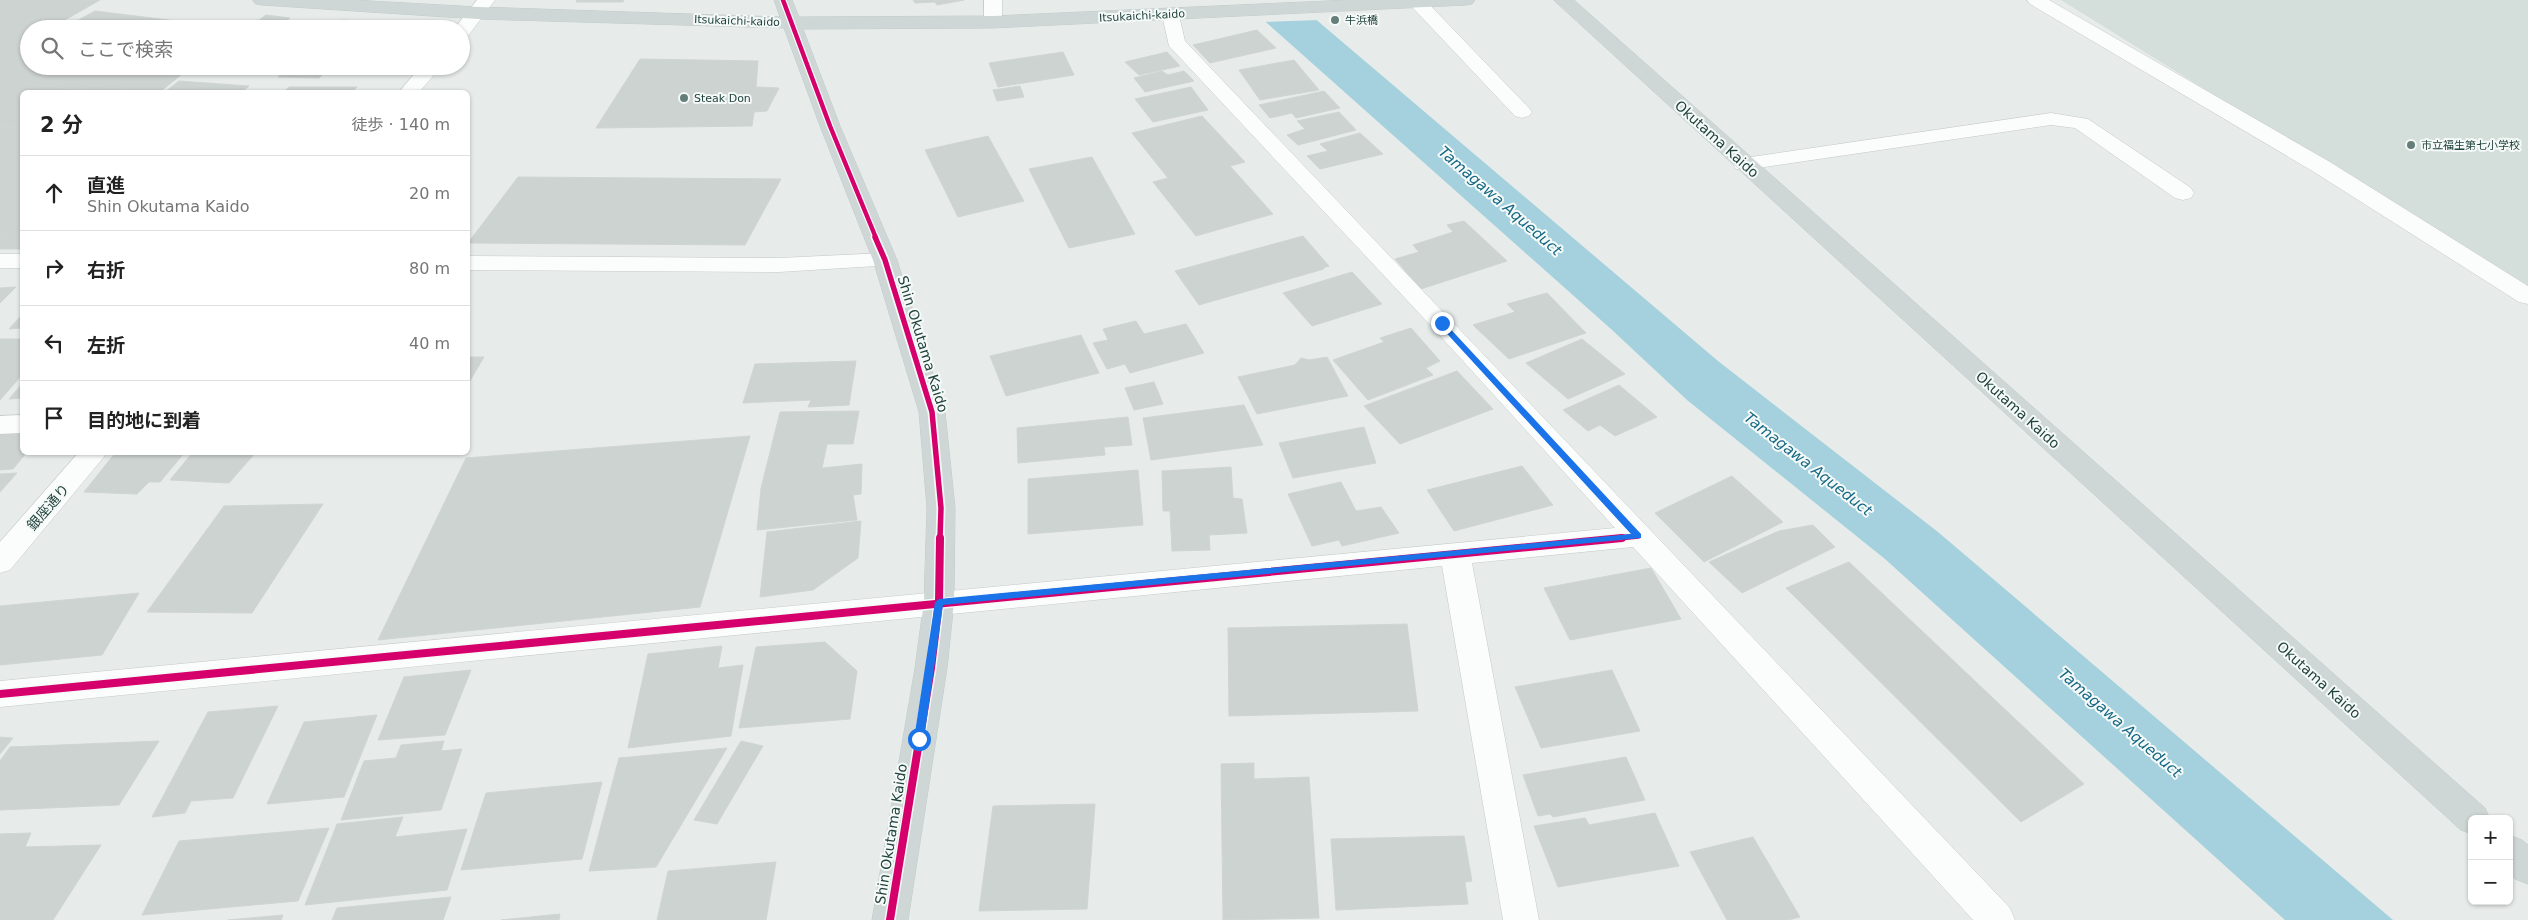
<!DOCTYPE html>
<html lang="ja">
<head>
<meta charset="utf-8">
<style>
	:root { --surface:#fff; --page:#f2f2f2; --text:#222; --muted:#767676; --line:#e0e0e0 }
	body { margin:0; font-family:"DejaVu Sans","Noto Sans JP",sans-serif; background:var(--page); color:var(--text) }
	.controls { position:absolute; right:15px; bottom:15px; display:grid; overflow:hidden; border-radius:8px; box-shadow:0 1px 4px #0004 }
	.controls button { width:45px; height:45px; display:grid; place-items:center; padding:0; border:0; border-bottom:1px solid var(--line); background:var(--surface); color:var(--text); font:25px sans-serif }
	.stop { position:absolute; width:15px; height:15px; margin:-11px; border:4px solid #1a73e8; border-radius:50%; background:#fff }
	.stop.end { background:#1a73e8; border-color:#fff; box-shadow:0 1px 5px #0008 }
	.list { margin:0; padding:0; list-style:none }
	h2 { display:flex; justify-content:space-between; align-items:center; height:65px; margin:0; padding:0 20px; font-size:21px }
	h2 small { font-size:16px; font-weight:400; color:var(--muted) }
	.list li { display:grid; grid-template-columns:32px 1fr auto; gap:15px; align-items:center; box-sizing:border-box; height:75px; padding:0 20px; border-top:1px solid var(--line) }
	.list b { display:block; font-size:19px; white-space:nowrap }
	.list p { margin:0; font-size:16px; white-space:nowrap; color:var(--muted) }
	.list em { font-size:16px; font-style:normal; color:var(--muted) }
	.icon { flex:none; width:28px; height:28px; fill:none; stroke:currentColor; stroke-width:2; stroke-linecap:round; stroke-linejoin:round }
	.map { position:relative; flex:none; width:2528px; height:920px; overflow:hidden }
	.search { position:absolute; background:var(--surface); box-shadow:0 1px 4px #0004; left:20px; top:20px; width:450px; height:55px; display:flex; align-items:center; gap:12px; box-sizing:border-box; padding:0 18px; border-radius:28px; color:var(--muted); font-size:19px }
	.panel { position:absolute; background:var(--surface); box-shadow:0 1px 4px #0004; left:20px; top:90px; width:450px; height:365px; border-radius:8px }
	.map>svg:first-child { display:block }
	.built { fill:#d4deda }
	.water { fill:#a4d1dd }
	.pier { fill:#e7ecea }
	.building { fill:#cdd3d1; stroke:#cfd5d3 }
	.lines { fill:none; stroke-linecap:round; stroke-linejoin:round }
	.lane-casing { stroke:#c4c9c7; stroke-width:1 }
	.street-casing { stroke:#c4c9c7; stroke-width:1 }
	.primary-casing { stroke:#c1cbc9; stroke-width:1 }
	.lane { fill:#fbfcfc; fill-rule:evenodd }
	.street { fill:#fbfcfc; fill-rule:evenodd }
	.primary { fill:#ced7d5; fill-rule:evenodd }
	.cycleway-far2-casing { stroke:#f5faf8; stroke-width:7 }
	.cycleway-far1-casing { stroke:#f5faf8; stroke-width:9 }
	.cycleway-casing { stroke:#f5faf8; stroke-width:11 }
	.cycleway-far2 { stroke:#d6006c; stroke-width:4.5 }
	.cycleway-far1 { stroke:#d6006c; stroke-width:5.5 }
	.cycleway { stroke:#d6006c; stroke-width:8 }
	.route { fill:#1a73e8 }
	.poi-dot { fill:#667e79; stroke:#f5faf8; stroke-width:2 }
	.labels { text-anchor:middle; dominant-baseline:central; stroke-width:4; stroke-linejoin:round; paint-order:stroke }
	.far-street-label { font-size:11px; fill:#21423c; stroke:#f5faf8 }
	.far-poi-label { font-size:11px; fill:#21423c; stroke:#f5faf8; text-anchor:start }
	.street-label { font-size:14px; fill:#21423c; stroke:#f5faf8 }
	.water-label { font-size:15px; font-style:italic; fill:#166884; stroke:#f5faf8 }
</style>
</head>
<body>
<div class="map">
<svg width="2528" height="920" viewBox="0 0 2528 920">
	<rect width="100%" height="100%" fill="#e7ecea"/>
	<polygon class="built" points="2061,0 2528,0 2528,290"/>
	<polygon class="water" points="1241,0 1293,0 1718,361 1938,532 2393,920 2285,920 1885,559 1687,400 1611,329"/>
	<polygon class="pier" points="1238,0 1297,0 1320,20 1262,22"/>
	<g class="building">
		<polygon points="0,0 100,0 49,29 29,29 29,40 18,46 29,47 29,66 169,66 188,69 160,92 22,92 22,249 0,249"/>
		<polygon points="577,0 624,0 623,2 576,2"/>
		<polygon points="913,0 964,0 937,5 935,2 915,3"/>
		<polygon points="95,11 233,28 62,29"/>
		<polygon points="266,15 290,18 281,25 299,27 297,29 247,29"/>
		<polygon points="343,20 364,22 357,29 332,29"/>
		<polygon points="374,23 388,23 383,29 369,29"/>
		<polygon points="1257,30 1276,48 1210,63 1193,45"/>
		<polygon points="1063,52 1074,75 998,87 989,63"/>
		<polygon points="1167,52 1180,66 1139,75 1125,62"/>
		<polygon points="640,59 758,61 756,87 779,88 767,111 754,112 752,126 596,128"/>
		<polygon points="1294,60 1319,90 1260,100 1239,70"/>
		<polygon points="79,66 130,66 177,73 145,92 54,80"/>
		<polygon points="289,66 365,66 363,69 325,72 319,78 278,77"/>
		<polygon points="1162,71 1168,75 1184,71 1194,81 1145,92 1134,78"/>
		<polygon points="0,80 99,92 22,92 22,119 0,116"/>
		<polygon points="179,81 249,86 242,92 165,92"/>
		<polygon points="1020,86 1024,97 997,101 993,90"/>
		<polygon points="289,87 357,87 352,92 284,92"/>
		<polygon points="1191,87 1208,110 1153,122 1135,99"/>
		<polygon points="1324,91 1340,108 1296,118 1292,113 1270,118 1259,105"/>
		<polygon points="1339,112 1356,130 1298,145 1287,135 1305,129 1297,121"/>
		<polygon points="1202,116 1245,162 1230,166 1273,214 1196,236 1153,182 1168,178 1132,133"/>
		<polygon points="0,127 22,127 22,236 0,237"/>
		<polygon points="1360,133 1383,154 1320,169 1307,156 1328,151 1320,144"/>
		<polygon points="988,136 1024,201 958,217 925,150"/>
		<polygon points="1092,157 1135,234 1069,248 1029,169"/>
		<polygon points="518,177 781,179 745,245 468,243"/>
		<polygon points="1464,221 1507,261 1421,289 1395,259 1419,252 1413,245 1453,232 1447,225"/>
		<polygon points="1303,236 1329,266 1323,268 1324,269 1199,305 1175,271"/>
		<polygon points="1352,272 1382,304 1312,326 1283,293"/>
		<polygon points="16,287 0,303 0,288"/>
		<polygon points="1547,293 1586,333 1509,359 1473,325 1515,312 1507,304"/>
		<polygon points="22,315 22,328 9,329"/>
		<polygon points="1136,321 1144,334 1186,324 1204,353 1130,373 1125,364 1107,369 1093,343 1108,340 1103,329"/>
		<polygon points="1411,328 1440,361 1426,368 1433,375 1368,400 1333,360 1384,342 1380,338"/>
		<polygon points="1081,335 1099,373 1006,396 990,356"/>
		<polygon points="0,339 22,339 22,375 0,400"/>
		<polygon points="1582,339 1625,374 1568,399 1526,363"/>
		<polygon points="468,357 484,357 468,384"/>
		<polygon points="1327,357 1348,396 1257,414 1238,377 1295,365 1301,358 1309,360"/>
		<polygon points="856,361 849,405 808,407 811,400 743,403 755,364"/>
		<polygon points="1457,371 1493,409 1400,444 1364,406"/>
		<polygon points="1154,382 1163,404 1134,410 1125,388"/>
		<polygon points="22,384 22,398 9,399"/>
		<polygon points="1619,385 1657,417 1615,436 1600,425 1588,431 1563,410"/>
		<polygon points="1244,405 1263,445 1151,460 1143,418"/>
		<polygon points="859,411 853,444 827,444 822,468 862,464 861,494 853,495 857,520 757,530 761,488 780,412"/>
		<polygon points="1128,417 1132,445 1104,447 1105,455 1018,463 1017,428"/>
		<polygon points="1364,427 1376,463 1293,478 1279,443"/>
		<polygon points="0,429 22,429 22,452 27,452 13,469 0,470"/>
		<polygon points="750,436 700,607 378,640 466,458"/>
		<polygon points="116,452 185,452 160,482 149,482 137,494 84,492"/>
		<polygon points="193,452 256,452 229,483 170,480"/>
		<polygon points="1522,466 1553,505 1454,531 1427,490"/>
		<polygon points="1231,467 1233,498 1242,499 1247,533 1209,535 1210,550 1172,551 1170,511 1163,511 1162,471"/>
		<polygon points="1138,470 1143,525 1028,534 1028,479"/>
		<polygon points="17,473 0,492 0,474"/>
		<polygon points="1732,476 1783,522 1704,562 1655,513"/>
		<polygon points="1341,482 1356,511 1381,507 1399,533 1342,546 1339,540 1312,546 1288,494"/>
		<polygon points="323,504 252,613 147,612 224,506"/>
		<polygon points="861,521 858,558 813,590 760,597 767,532"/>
		<polygon points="1813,525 1835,547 1742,593 1709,562 1779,531"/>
		<polygon points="1849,562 2084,784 2021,822 1786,588"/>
		<polygon points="1651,568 1681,619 1570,640 1544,588"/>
		<polygon points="139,593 102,655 0,665 0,606"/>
		<polygon points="1407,624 1418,711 1229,716 1228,628"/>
		<polygon points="825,642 857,671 850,719 739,728 756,647"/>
		<polygon points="722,646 718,668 743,665 731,736 628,748 648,654"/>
		<polygon points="471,670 445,735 378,740 404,677"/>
		<polygon points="1612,670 1640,731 1541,748 1515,687"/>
		<polygon points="278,706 233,798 191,801 185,813 152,817 208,712"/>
		<polygon points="377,715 344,797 267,804 304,722"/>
		<polygon points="0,737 13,738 0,754"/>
		<polygon points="159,741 119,805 0,810 0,761 10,747"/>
		<polygon points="444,741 441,751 462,749 441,810 341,820 364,761 396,758 401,745"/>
		<polygon points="741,741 763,746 717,824 694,820"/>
		<polygon points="727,748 656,867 589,871 619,758"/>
		<polygon points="1626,757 1645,800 1553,817 1550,814 1538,816 1523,775"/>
		<polygon points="1254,763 1254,779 1309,777 1319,918 1223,920 1221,764"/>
		<polygon points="602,782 582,859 461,870 486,793"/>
		<polygon points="1095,804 1087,909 979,911 993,806"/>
		<polygon points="1655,813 1679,866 1558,887 1534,826 1585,818 1589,825"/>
		<polygon points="403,817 395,837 467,829 447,890 305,905 337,824"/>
		<polygon points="329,828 298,901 142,915 179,841"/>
		<polygon points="31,833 25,847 101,845 53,920 0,920 0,834"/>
		<polygon points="1464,836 1472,881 1465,882 1468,904 1336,910 1331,839"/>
		<polygon points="1753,837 1800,917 1788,920 1727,920 1690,852"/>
		<polygon points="776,862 766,920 657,920 668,871"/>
		<polygon points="451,897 443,920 332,920 337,908"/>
		<polygon points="560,914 559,920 501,920"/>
		<polygon points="283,915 281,920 228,920"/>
	</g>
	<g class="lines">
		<defs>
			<g id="lane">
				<polygon points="1411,0 1425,0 1529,108 1532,112 1529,116 1522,118 1515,116 1412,7 1409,3"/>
				<polygon points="22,415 22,433 0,434 0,416"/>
			</g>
			<g id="street">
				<polygon points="477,0 495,0 468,36 461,38 461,29 454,29"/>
				<polygon points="984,0 1002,0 1002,22 1000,26 986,26 984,22"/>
				<polygon points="2027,0 2049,0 2330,162 2528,286 2528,304 2519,302 2314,172 2030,4"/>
				<polygon points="1171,9 1178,11 1185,41 2010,908 2015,920 1973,920 1633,547 1472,563 1539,920 1503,920 1442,566 0,707 0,681 1615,528 1433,328 1169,46 1162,15 1164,11"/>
				<polygon points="421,66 442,66 419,92 399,92"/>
				<polygon points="2051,113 2088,119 2191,188 2194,193 2191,198 2183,200 2175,198 2075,128 2051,125 1744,170 1736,169 1733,164 1736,159 1744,158"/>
				<polygon points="885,253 893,255 897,260 893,265 779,272 468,270 468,256 779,258"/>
				<rect x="0" y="254" width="22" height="14"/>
				<polygon points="79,452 108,452 10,570 0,573 0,542"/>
			</g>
			<g id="primary">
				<polygon points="253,0 353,0 478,7 780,17 774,0 792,0 799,17 993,16 1349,0 1475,0 1472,4 1466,5 993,28 803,29 840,126 897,260 945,412 955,508 954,602 947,668 908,920 872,920 915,668 924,602 927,508 919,412 873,260 820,126 784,28 478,19 262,5 256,4"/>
				<polygon points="1554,0 1574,0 2485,808 2490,819 2472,819 2472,834 2461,830"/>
				<polygon points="2509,835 2522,840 2528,845 2528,884 2515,879 2509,874"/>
			</g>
		</defs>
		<use href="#lane" class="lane-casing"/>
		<use href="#street" class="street-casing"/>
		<use href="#primary" class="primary-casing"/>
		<use href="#lane" class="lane"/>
		<use href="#street" class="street"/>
		<use href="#primary" class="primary"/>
		<defs>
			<polyline id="cycleway-far2" points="783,0 830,126 876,238"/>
			<g id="cycleway-far1">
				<polyline points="875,237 885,260 932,412 941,508 940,539"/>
				<polyline points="1609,539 1638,536"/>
			</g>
			<g id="cycleway">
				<polyline points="0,694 1622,538"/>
				<polyline points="890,920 931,668 939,602 940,538"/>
			</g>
		</defs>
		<use href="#cycleway-far2" class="cycleway-far2-casing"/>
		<use href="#cycleway-far1" class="cycleway-far1-casing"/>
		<use href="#cycleway" class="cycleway-casing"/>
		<use href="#cycleway-far2" class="cycleway-far2"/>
		<use href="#cycleway-far1" class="cycleway-far1"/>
		<use href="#cycleway" class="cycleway"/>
	</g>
	<polygon class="route" points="1439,322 1444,322 1641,534 1641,538 943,605 924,739 923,742 916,742 914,739 935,602 939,599 1631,534 1439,325"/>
	<g class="poi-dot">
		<circle cx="1335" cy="20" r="5"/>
		<circle cx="684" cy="98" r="5"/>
		<circle cx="2411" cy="145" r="5"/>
	</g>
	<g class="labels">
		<g class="far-street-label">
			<text transform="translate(1142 16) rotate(-3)">Itsukaichi-kaido</text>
			<text transform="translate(737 21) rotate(2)">Itsukaichi-kaido</text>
		</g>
		<g class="far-poi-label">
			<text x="1345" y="20">牛浜橋</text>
			<text x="694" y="98">Steak Don</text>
			<text x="2421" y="145">市立福生第七小学校</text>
		</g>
		<g class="street-label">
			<text transform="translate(1717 139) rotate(42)">Okutama Kaido</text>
			<text transform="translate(923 344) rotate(73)">Shin Okutama Kaido</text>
			<text transform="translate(2018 410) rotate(42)">Okutama Kaido</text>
			<text transform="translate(48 507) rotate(-49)">銀座通り</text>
			<text transform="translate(2319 680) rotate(42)">Okutama Kaido</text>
			<text transform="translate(891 834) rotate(-81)">Shin Okutama Kaido</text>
		</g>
		<g class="water-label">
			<text transform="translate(1500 201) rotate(41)">Tamagawa Aqueduct</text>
			<text transform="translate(1808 464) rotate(38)">Tamagawa Aqueduct</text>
			<text transform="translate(2120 723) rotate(41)">Tamagawa Aqueduct</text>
		</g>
	</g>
</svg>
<div class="controls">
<button>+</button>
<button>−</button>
</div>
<div class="stop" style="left:919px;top:739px"></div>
<div class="stop end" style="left:1442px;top:323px"></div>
<div class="search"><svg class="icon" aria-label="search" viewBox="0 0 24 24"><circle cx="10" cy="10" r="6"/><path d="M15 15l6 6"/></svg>ここで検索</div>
<section class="panel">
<h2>2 分<small>徒歩 · 140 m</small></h2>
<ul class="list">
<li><svg class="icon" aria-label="ahead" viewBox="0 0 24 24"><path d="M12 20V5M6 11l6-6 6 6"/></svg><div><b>直進</b><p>Shin Okutama Kaido</p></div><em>20 m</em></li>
<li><svg class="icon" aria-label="right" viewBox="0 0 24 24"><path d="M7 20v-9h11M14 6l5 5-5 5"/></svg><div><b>右折</b></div><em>80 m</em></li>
<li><svg class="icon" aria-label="left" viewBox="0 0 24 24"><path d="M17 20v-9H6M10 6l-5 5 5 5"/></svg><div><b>左折</b></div><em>40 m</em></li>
<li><svg class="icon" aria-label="arrive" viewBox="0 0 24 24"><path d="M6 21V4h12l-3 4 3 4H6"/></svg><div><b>目的地に到着</b></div></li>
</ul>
</section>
</div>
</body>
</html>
